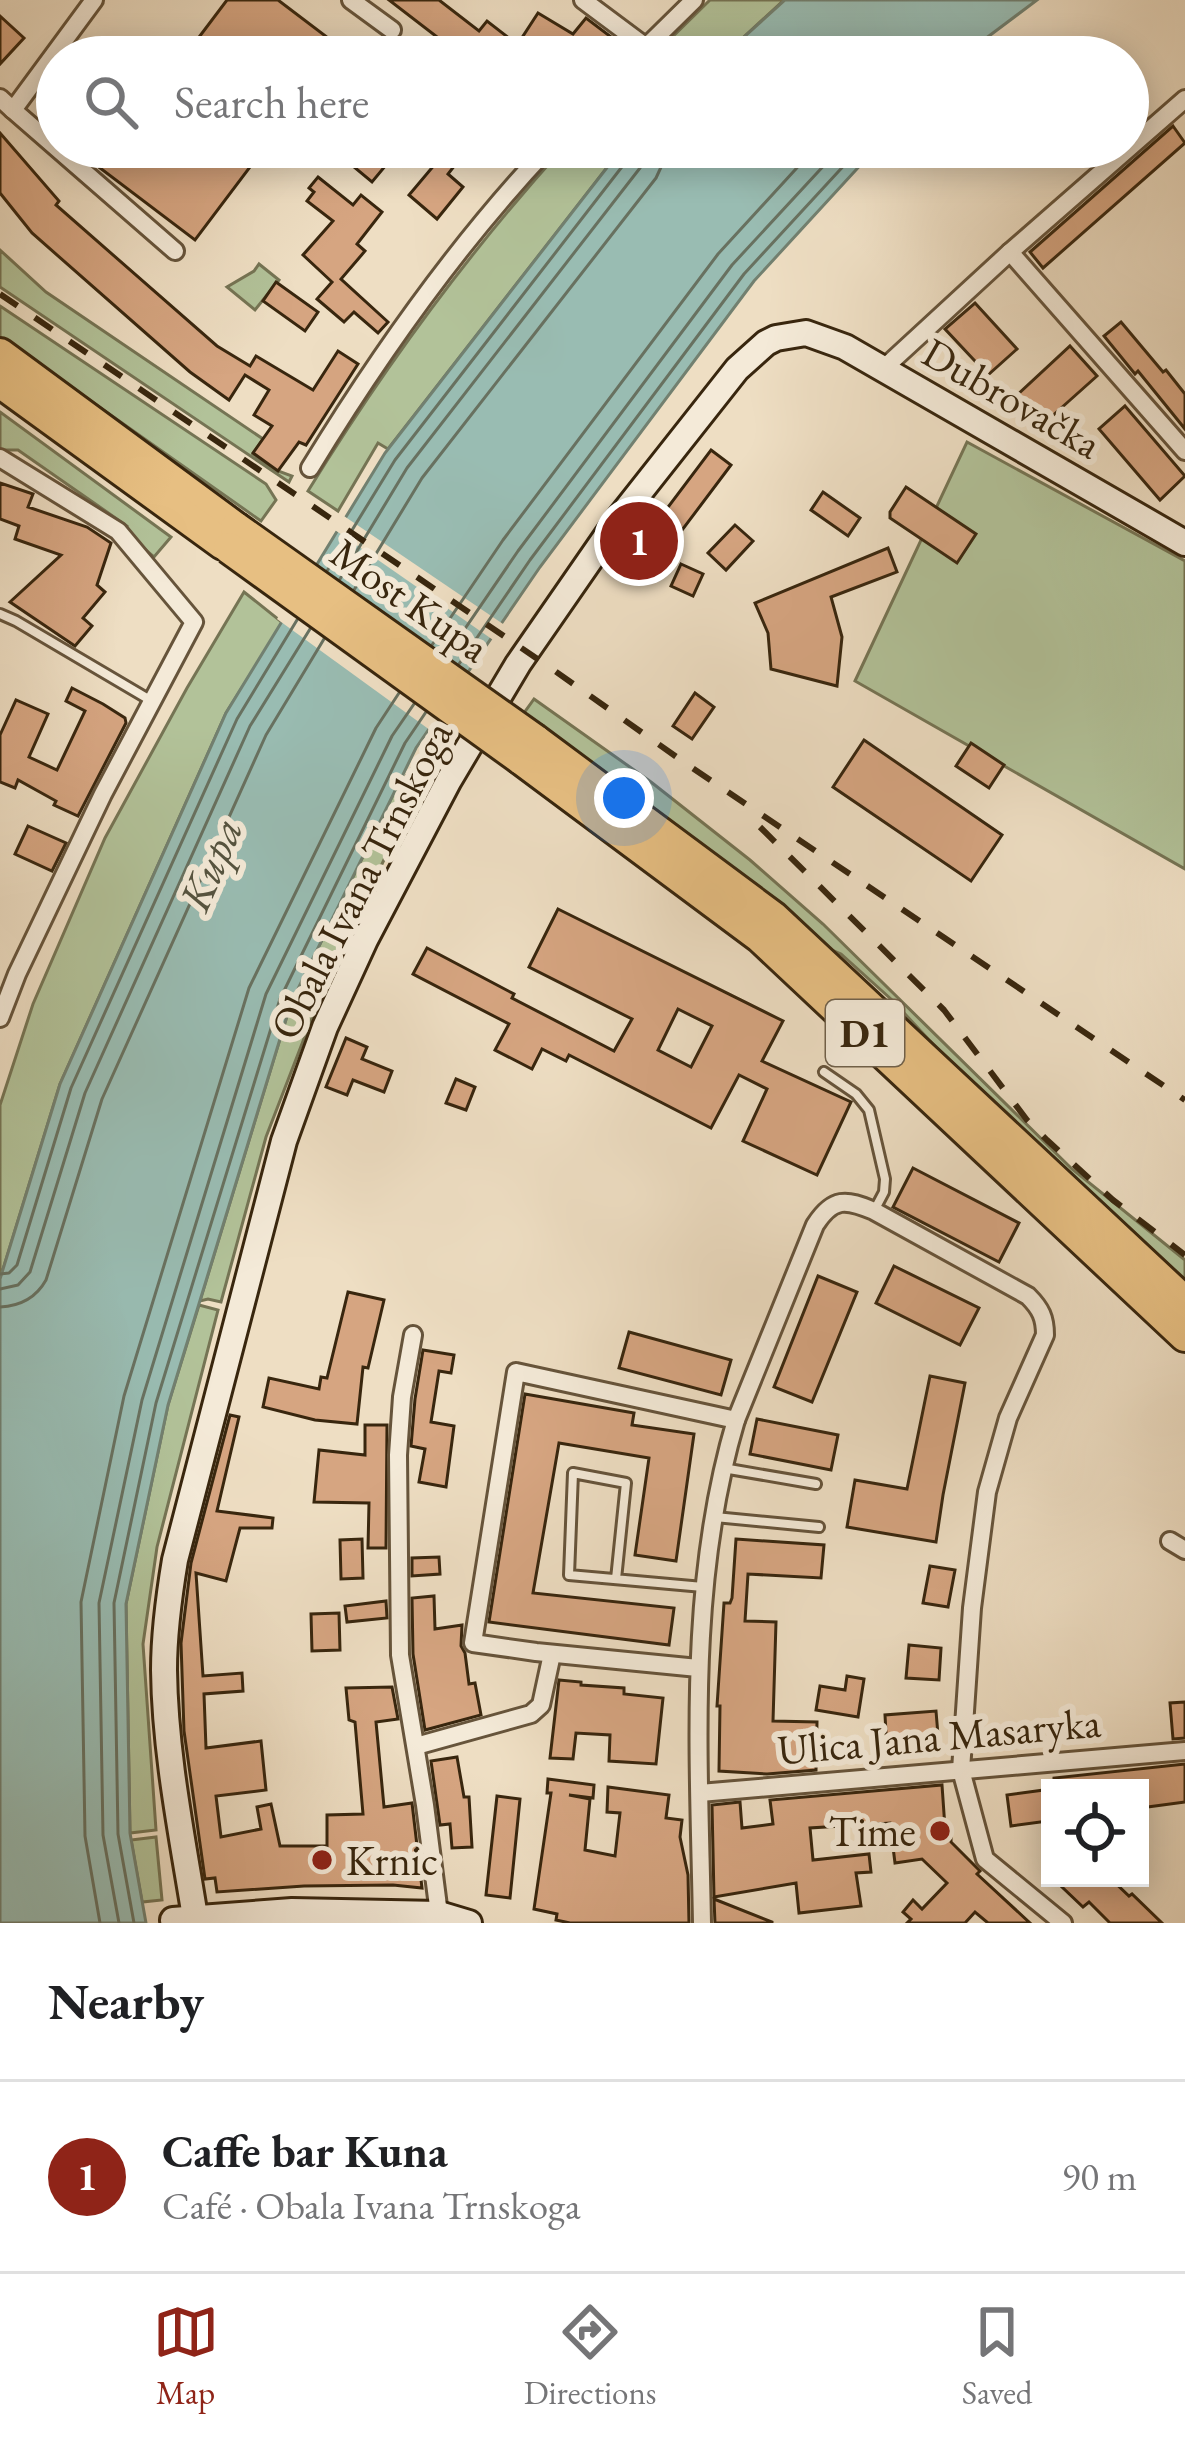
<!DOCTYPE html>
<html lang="en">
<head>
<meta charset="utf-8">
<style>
	:root { --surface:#fff; --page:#f2f2f2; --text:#202124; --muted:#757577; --line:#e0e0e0; --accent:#8f2418 }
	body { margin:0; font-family:"EB Garamond",serif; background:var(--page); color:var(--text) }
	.controls { position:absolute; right:36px; bottom:36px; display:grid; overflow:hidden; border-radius:0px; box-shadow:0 6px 30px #0003 }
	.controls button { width:108px; height:108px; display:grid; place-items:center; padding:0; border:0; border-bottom:3px solid var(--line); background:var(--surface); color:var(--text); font:60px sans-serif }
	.you { position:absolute; left:624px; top:798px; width:42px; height:42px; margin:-30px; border:9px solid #fff; border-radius:50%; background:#1a73e8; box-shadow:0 0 0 18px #1a73e833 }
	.badge { display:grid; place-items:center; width:78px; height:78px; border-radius:50%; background:var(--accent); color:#fff; font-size:39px; font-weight:700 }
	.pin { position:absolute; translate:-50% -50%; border:6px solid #fff; box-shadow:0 3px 12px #0006 }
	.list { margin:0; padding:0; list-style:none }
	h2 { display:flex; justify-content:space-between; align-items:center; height:156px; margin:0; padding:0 48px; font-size:51px }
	h2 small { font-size:39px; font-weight:400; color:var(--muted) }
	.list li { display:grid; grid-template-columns:78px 1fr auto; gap:36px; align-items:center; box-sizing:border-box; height:192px; padding:0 48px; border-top:3px solid var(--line) }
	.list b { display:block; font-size:45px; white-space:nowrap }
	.list p { margin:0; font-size:39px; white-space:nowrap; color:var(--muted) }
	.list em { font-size:39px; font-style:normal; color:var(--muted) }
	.icon { flex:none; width:66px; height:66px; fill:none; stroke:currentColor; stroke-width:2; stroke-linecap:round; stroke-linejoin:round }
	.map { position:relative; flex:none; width:1185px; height:1923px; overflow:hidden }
	.search { position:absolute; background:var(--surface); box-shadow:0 6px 30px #0003; left:36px; right:36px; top:36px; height:132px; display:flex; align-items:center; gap:30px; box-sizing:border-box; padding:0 42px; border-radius:66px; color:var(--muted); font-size:45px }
	.sheet { height:348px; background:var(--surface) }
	nav { display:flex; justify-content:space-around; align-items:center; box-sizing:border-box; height:168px; border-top:3px solid var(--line); background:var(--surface); font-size:33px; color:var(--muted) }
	nav a { display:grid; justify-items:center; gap:6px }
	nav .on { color:var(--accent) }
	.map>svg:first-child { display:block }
	.green { fill:#b2c299; stroke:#757454; stroke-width:3 }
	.water { fill:#99bcb2; stroke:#728070; stroke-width:3 }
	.pier { fill:#eedec3 }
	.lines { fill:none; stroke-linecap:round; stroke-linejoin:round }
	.shore { stroke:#687160; stroke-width:3 }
	.building { fill:#d6a581; stroke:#38260e; stroke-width:3; fill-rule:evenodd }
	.lane-casing { stroke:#66543b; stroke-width:14 }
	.street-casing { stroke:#66543b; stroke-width:22 }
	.secondary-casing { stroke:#38260e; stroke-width:30 }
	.highway-casing { stroke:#38260e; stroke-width:36 }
	.lane { stroke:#f4ead8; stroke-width:8 }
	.street { stroke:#f4ead8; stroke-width:16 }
	.secondary { stroke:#f4ead8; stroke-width:24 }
	.highway { stroke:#e7bf82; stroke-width:30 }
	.rail { stroke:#38260e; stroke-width:6; stroke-dasharray:21 21; stroke-linecap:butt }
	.highway-bridge-casing { stroke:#38260e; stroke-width:36; stroke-linecap:butt }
	.highway-bridge { stroke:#e7bf82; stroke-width:30 }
	.poi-dot { fill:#8f2418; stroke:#f4ead8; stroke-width:4.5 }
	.labels { text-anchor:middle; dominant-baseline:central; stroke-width:12; stroke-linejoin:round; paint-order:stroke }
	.shield { fill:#f4ead8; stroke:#70614b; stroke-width:3 }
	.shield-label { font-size:39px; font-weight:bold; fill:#38260e }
	.street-label { font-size:42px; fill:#38260e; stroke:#f4ead8 }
	.poi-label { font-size:42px; fill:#38260e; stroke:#f4ead8; text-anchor:end }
	.water-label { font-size:45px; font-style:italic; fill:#55533f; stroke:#f4ead8 }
</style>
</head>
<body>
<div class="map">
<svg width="1185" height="1923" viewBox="0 0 1185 1923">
	<rect width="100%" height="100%" fill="#eedec3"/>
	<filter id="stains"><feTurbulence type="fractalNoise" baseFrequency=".00167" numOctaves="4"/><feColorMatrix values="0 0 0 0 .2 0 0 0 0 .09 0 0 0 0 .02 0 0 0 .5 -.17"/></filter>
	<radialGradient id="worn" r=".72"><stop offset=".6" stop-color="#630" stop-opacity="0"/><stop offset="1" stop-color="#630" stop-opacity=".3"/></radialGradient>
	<g class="green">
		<polygon points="710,0 784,0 722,57 652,57"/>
		<path d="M564,147H623L388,449L378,443L338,511L308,491C383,369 468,253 564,147Z"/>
		<polygon points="0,250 46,292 263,439 253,454 278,471 292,476 289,482 0,287"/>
		<polygon points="259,264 279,280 255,310 227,287 254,271"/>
		<polygon points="0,306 266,484 276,500 261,521 0,337"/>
		<polygon points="0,412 171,537 154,557 125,533 127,526 18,450 0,450"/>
		<polygon points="967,442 1185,561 1185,869 855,681"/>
		<polygon points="244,592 283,623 226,713 60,1084 0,1279 0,1105 33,1004 105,838 187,688"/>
		<polygon points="534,699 651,782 750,860 823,924 1072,1169 1185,1260 1185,1289 968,1082 892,1000 841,954 822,946 524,713"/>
		<polygon points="435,739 445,746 400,827 382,819 395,790"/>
		<polygon points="379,824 397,832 322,992 266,1137 221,1302 208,1299 200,1301 291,1003"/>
		<polygon points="199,1305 218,1310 157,1547 143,1644 156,1830 130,1833 126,1604 168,1405"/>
		<polygon points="156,1837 162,1900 142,1902 131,1840"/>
	</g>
	<g class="water">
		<polygon points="785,0 1037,0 961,57 722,57"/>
		<polygon points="623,147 877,147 754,281 540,567 416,748 291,1003 168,1405 126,1604 130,1833 146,1923 0,1923 0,1279 60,1084 226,713 385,453"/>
	</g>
	<g class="pier">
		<polygon points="341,514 506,626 496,642 332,528"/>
		<polygon points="312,561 471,678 434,733 277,619"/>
	</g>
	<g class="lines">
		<g class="shore">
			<polyline points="327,571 395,460 628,159 631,147"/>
			<polyline points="340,579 407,468 640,168 645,159 646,147"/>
			<polyline points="354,590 422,478 656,178 662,165 664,147"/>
			<polyline points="432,645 503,540 718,254 816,147"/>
			<polyline points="447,655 518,551 732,265 841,147"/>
			<polyline points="459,664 530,560 744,274 861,147"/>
			<polyline points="0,1274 9,1273 17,1265 71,1088 237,719 297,620"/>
			<polyline points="0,1289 18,1285 30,1272 85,1093 250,726 310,629"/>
			<path d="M0,1307C21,1306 36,1298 46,1280L102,1099L266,735L324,639"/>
			<polyline points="100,1923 85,1836 81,1602 124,1396 249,988 376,728 399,693"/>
			<polyline points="119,1923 103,1835 99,1603 142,1400 266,994 392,736 414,704"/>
			<polyline points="134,1923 118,1834 114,1603 156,1403 280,999 405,743 426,712"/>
		</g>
	</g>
	<g class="building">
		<polygon points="227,0 278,0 340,47 333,57 184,57"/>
		<polygon points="389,0 439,0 479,31 487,21 509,38 495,57 463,57"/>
		<polygon points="538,13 573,34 586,18 623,46 614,57 523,57 514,50"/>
		<polygon points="0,16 24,38 0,64"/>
		<polygon points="1173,126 1185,143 1043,268 1030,252"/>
		<polygon points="0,133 59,201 56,205 217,346 250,366 256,356 313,390 338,351 358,364 306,445 299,442 278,471 253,453 272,426 254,415 269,390 245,375 229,400 190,372 32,233 0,193"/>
		<polygon points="116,147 265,147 195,240 100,168"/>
		<polygon points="330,147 401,147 372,182"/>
		<polygon points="415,147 469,147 448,174 463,187 437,219 409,195 436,163"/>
		<polygon points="318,177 353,205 361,195 382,212 357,244 365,251 341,279 388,322 378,333 354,312 344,322 317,299 332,282 303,255 333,221 307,201 314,192 309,188"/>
		<polygon points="276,282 318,312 305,331 263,301"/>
		<polygon points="975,303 1017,349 988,375 945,329"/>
		<polygon points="1121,322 1163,372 1166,370 1185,394 1185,429 1138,371 1135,374 1104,336"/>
		<polygon points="1070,346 1097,376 1041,426 1015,397"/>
		<polygon points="1125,406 1185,476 1160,500 1099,429"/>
		<polygon points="711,450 731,465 643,582 623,567"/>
		<polygon points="0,483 33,494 28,507 87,527 111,543 97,585 105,592 83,618 92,626 75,646 10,602 61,555 15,539 19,526 0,519"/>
		<polygon points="906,487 976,534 957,563 890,518 890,512"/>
		<polygon points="823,492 860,518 848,536 811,510"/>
		<polygon points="735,525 753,541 726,570 708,553"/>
		<polygon points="888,548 897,572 831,597 842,637 837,686 771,669 768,633 755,603"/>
		<polygon points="681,564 703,574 693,596 671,586"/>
		<polygon points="72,688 103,704 125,718 126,723 78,816 54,805 56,801 18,780 15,788 0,782 0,735 16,700 48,714 29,757 57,770 85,711 66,701"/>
		<polygon points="695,693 714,707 692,739 673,726"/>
		<polygon points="864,740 1002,835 971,881 833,787"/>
		<polygon points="971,743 1004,765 989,788 956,766"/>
		<polygon points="28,826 66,843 52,871 15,854"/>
		<path d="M558,909L783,1021L762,1061L851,1102L817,1175L743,1141L767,1089L739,1075L711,1128L569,1055L566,1061L542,1049L532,1069L495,1050L509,1024L413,974L427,948L514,994L512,998L614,1051L632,1019L529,967ZM678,1009L712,1026L691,1067L658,1050Z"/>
		<polygon points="346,1038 367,1047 362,1059 392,1071 384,1092 353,1080 347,1095 326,1087"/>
		<polygon points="456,1079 475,1087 466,1110 446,1103"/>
		<polygon points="913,1168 1019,1223 999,1262 893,1207"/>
		<polygon points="894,1266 979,1308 960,1345 876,1303"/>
		<polygon points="818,1276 857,1292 812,1402 774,1387"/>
		<polygon points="348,1292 384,1300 368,1368 363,1367 357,1424 315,1420 263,1407 269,1378 319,1389 321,1377 327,1378"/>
		<polygon points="629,1332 731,1360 721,1395 619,1368"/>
		<polygon points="423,1350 454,1355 451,1373 439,1371 431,1422 454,1426 446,1487 419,1482 425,1449 411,1446 415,1399"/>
		<polygon points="930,1376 965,1383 943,1495 936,1542 847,1527 855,1480 907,1489"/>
		<polygon points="525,1394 634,1413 632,1425 694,1434 676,1561 635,1555 649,1458 559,1443 533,1593 674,1608 669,1645 489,1622"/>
		<polygon points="230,1415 239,1417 217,1511 273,1518 272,1528 240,1528 226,1581 196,1573 203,1676 242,1673 243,1691 204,1694 206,1748 261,1741 266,1790 216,1796 221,1837 261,1829 257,1807 271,1804 280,1846 327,1846 327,1815 363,1814 355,1722 349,1720 346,1688 392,1687 398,1719 376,1722 384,1807 412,1803 422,1888 393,1885 304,1886 217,1892 215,1878 205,1879 184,1731 181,1643 191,1563"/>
		<polygon points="757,1419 838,1435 831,1470 750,1454"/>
		<polygon points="365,1425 387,1425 386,1548 368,1548 369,1503 314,1502 319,1450 365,1455"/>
		<polygon points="362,1539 363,1578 341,1579 340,1540"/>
		<polygon points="736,1539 824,1545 821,1578 748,1574 745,1621 776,1622 773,1721 817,1722 816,1770 767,1774 719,1771 720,1706 717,1706 724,1603 730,1603 732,1598"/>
		<polygon points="439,1557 440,1574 412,1576 412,1558"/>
		<polygon points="930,1566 955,1570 948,1607 923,1603"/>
		<polygon points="434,1596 435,1629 462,1625 461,1646 465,1653 469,1684 475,1683 481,1715 425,1730 413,1654 412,1598"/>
		<polygon points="386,1601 387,1618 347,1622 345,1606"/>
		<polygon points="339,1613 340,1650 312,1651 311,1614"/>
		<polygon points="909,1645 941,1648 939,1680 906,1678"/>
		<polygon points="847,1676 864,1679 858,1717 816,1710 820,1686 845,1690"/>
		<polygon points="559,1680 581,1682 581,1685 624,1688 624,1694 663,1698 656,1764 609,1761 610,1735 576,1733 573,1759 550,1758"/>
		<polygon points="1185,1702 1185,1738 1173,1739 1170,1703"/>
		<polygon points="936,1711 939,1747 887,1751 885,1715"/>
		<polygon points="457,1757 464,1797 469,1797 472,1847 452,1848 450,1824 440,1825 431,1761"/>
		<polygon points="1185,1764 1185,1802 1140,1808 1140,1788 1054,1788 1054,1778"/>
		<polygon points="548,1779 594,1785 593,1798 569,1795 590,1799 585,1850 615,1856 620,1813 607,1812 608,1787 669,1795 666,1818 682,1820 680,1837 688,1875 689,1923 570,1923 556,1920 557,1914 534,1909 551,1793 547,1793"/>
		<polygon points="942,1785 945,1828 951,1828 951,1842 980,1871 977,1874 1030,1923 988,1923 975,1912 965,1923 907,1923 911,1919 903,1912 913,1900 922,1909 947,1883 922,1859 895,1863 890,1823 810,1828 813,1860 869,1854 871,1872 856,1873 861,1906 799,1913 796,1883 714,1897 712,1805 740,1802 742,1828 773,1824 770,1800"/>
		<polygon points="1044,1790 1048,1821 1011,1826 1007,1795"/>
		<polygon points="497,1796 520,1799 510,1898 486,1895"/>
		<polygon points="1071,1878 1110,1878 1129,1896 1132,1894 1162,1923 1110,1923 1089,1902 1083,1907 1062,1887"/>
		<polygon points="714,1899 772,1922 772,1923 715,1923"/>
	</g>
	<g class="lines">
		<defs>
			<g id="lane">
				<polyline points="0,614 16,621 150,700"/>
				<polyline points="824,1072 856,1094 869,1110 885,1179 884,1192 875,1209"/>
				<polyline points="723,1468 816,1484"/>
				<polyline points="715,1517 819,1527"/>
				<polyline points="616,1579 626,1483 573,1473 569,1575 703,1587"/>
			</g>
			<g id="street">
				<polyline points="351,0 392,30"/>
				<polyline points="583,0 646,47"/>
				<polyline points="636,57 694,0"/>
				<polyline points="0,98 13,110 94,0"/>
				<polyline points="13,110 175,251"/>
				<polyline points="1010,252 1185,451"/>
				<polyline points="883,369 1010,252 1185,99"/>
				<polyline points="0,458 118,531 194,622 103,794 17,974 0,1018"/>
				<path d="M310,468C379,355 457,244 549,147"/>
				<polyline points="413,1335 402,1397 398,1455 400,1655 425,1805 439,1914"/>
				<path d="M736,1420L815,1225C833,1197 846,1199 874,1211L1028,1296C1041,1309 1045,1318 1045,1335L1008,1418L987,1492L972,1608L961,1770L985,1859L1063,1923"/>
				<polyline points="1170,1541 1185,1550"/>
				<path d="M698,1668L536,1652L473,1643L516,1372L736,1420C687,1584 699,1754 702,1923"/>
				<polyline points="416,1746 531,1714 541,1705 552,1654"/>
				<polyline points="700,1793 1185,1751"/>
			</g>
			<g id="secondary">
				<path d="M195,1917C182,1836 165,1753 164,1670C164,1633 169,1596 175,1560L284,1141L325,1027L365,940L449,780L518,664L617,521L737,369L766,343L776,338L806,333L845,347L1185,543"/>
				<polyline points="173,1920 292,1911 439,1914 469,1923"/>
			</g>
			<g id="highway">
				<polyline points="0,354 236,528"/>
				<polyline points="0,382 223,544"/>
				<polyline points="535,740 773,917 1185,1302"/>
				<polyline points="521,759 760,937 1185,1336"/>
			</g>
		</defs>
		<use href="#lane" class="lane-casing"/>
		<use href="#street" class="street-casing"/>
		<use href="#secondary" class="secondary-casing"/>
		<use href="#highway" class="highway-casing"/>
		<use href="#lane" class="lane"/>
		<use href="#street" class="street"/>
		<use href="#secondary" class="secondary"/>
		<use href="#highway" class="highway"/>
		<g class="rail">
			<polyline points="0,294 545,664 688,765 1185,1100"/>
			<polyline points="760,827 944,1010 1027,1120 1047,1140 1113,1200 1185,1255"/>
		</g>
		<defs>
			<g id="highway-bridge">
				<polyline points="236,528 535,740"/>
				<polyline points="229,548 521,759"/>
			</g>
		</defs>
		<use href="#highway-bridge" class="highway-bridge-casing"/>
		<use href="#highway-bridge" class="highway-bridge"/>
	</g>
	<g class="poi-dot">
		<circle cx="940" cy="1831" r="12"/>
		<circle cx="322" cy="1860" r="12"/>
	</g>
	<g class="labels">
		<rect class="shield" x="826" y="1000" width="78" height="66" rx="9"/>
		<g class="shield-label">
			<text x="865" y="1033">D1</text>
		</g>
		<g class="street-label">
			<text transform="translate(1012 398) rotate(30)">Dubrovačka</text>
			<text transform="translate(410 600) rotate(35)">Most Kupa</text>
			<text transform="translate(361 880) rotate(-63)">Obala Ivana Trnskoga</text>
			<text transform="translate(939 1736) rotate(-5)">Ulica Jana Masaryka</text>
		</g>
		<g class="poi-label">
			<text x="916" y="1831">Time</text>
			<text x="346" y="1860" text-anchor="start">Krnic</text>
		</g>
		<g class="water-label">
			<text transform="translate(210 864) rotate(-67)">Kupa</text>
		</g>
	</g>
	<rect width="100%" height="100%" filter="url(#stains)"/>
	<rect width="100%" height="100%" fill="url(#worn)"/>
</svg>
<div class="controls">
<button><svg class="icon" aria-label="locate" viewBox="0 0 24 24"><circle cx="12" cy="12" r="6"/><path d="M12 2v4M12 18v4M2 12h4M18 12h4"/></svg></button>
</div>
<div class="you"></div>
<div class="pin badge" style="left:639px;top:541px">1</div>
<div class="search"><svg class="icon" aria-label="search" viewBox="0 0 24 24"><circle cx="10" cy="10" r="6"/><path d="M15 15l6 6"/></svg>Search here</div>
</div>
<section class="sheet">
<h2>Nearby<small></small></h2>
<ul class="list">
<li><span class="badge">1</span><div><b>Caffe bar Kuna</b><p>Café · Obala Ivana Trnskoga</p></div><em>90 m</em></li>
</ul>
</section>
<nav>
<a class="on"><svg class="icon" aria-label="map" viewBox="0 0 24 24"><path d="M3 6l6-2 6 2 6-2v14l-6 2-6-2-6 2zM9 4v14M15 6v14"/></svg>Map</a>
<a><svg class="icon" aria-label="directions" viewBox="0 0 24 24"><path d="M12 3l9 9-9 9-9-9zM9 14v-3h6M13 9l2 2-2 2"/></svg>Directions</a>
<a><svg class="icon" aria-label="saved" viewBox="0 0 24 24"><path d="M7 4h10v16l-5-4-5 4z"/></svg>Saved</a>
</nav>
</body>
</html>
